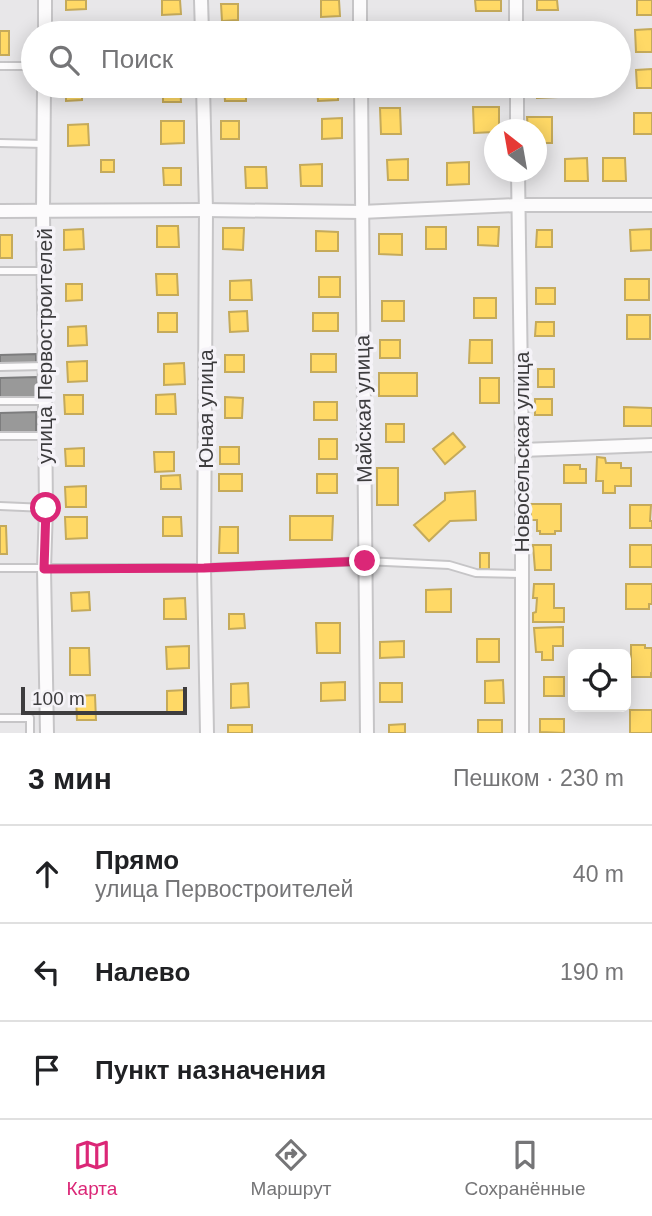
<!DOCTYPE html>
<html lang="ru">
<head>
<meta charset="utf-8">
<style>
	:root { --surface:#fff; --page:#f2f2f2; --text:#202124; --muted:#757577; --line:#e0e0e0; --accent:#db2777 }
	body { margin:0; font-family:Arial,sans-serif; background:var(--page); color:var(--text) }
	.controls { position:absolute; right:21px; bottom:21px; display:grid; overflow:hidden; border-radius:10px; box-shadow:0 4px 18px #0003 }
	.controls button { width:63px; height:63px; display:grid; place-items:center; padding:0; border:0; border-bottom:2px solid var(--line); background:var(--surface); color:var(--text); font:35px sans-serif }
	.compass { position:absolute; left:484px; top:119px; width:63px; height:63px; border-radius:50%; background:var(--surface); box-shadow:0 4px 18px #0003; rotate:329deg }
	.scale { position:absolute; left:21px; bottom:18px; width:166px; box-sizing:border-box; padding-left:7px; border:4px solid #3d3c3e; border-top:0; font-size:19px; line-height:24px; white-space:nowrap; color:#3d3c3e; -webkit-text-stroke:5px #f5f3f8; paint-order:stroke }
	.stop { position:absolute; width:21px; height:21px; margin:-16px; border:5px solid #db2777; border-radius:50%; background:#fff }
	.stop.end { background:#db2777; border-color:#fff; box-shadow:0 2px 7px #0008 }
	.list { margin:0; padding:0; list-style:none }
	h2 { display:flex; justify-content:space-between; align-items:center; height:91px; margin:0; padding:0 28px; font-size:30px }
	h2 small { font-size:23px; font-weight:400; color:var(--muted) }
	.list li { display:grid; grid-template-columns:46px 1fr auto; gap:21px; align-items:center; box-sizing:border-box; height:98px; padding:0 28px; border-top:2px solid var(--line) }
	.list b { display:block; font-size:26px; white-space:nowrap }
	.list p { margin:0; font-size:23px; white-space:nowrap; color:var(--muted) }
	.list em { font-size:23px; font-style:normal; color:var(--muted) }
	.icon { flex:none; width:38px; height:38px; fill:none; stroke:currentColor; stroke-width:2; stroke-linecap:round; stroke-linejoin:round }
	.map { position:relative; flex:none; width:652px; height:733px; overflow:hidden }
	.search { position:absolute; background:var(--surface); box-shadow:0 4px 18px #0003; left:21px; right:21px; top:21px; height:77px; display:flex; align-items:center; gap:18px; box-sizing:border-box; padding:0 24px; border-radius:38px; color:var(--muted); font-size:26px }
	.sheet { height:385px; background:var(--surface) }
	nav { display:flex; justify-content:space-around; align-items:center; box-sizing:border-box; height:98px; border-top:2px solid var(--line); background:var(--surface); font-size:19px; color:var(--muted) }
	nav a { display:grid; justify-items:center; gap:4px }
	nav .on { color:var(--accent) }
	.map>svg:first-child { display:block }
	.homes { fill:#ffd966; stroke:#c5aa5a; stroke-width:2 }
	.industry { fill:#999; stroke:#7d7d7e; stroke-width:2 }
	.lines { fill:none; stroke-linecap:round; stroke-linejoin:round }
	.lane-casing { stroke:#c6c5c7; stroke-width:10 }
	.street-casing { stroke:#c6c5c7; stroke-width:16 }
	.lane { stroke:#fcfbfc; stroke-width:6 }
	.street { stroke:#fcfbfc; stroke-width:12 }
	.route { stroke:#db2777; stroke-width:9 }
	.labels { text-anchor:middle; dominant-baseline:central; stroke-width:7; stroke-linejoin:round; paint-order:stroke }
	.street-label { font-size:21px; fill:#3d3c3e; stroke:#f5f3f8 }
</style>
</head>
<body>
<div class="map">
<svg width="652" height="733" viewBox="0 0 652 733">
	<rect width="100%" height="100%" fill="#e8e7e9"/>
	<g class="homes">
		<polygon points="66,0 86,0 86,9 66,10"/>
		<polygon points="162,0 180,0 181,14 162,15"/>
		<polygon points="321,0 339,0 340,16 321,17"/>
		<polygon points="475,0 501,0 501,11 476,11"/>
		<polygon points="537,0 557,0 558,10 537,10"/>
		<rect x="637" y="0" width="15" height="15"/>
		<polygon points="221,4 238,4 238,20 222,21"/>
		<polygon points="499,26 499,33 474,33 474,27"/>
		<polygon points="652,29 652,52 636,52 635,30"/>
		<rect x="0" y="31" width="9" height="24"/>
		<polygon points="652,69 652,88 637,88 636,70"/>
		<polygon points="66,86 82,86 82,100 66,101"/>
		<polygon points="163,86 180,86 181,102 163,102"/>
		<polygon points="224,86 246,86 246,101 225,101"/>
		<polygon points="317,86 338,86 338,100 318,101"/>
		<rect x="378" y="86" width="19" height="8"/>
		<polygon points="474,86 500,86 500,93 474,94"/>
		<polygon points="537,86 556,86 557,97 537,98"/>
		<polygon points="473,107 499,107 499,130 494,130 494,132 474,133"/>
		<polygon points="380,108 400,108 401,134 381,134"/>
		<rect x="634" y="113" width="18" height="21"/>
		<polygon points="527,117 552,117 552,143 536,143 536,130 528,130"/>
		<polygon points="342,118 342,138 322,139 322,119"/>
		<polygon points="161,121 184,121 184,143 161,144"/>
		<rect x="221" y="121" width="18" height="18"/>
		<polygon points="88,124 89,145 68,146 68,125"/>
		<polygon points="587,158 588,181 565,181 565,159"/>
		<polygon points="603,158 625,158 626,181 603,181"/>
		<polygon points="408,159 408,180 388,180 387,160"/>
		<rect x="101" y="160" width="13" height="12"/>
		<polygon points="469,162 469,184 447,185 447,163"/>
		<polygon points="322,164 322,186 301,186 300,165"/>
		<polygon points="245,167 266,167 267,188 246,188"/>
		<polygon points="163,168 181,168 181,185 164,185"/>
		<polygon points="157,226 178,226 179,247 157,247"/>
		<rect x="426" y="227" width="20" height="22"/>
		<polygon points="478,227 499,227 498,246 478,245"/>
		<polygon points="223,228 244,228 243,250 223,249"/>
		<polygon points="83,229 84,249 64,250 64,230"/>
		<polygon points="651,229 651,250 631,251 630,230"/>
		<polygon points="537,230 552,230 552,247 536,247"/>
		<polygon points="316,231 338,232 338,251 316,251"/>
		<polygon points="379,234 402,234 402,255 379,254"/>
		<rect x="0" y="235" width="12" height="23"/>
		<polygon points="156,274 177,274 178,295 157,295"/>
		<rect x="319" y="277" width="21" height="20"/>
		<rect x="625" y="279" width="24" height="21"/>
		<polygon points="251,280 252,300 230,300 230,281"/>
		<polygon points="66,284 82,284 82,300 66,301"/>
		<rect x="536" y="288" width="19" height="16"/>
		<rect x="474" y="298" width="22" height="20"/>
		<rect x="382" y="301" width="22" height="20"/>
		<polygon points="247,311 248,331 230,332 229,312"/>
		<rect x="158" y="313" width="19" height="19"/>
		<rect x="313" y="313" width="25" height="18"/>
		<rect x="627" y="315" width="23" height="24"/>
		<polygon points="536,322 554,322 554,336 535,336"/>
		<polygon points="86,326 87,345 68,346 68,327"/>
		<rect x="380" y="340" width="20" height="18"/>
		<polygon points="470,340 492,340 492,363 469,363"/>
		<rect x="311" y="354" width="25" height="18"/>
		<rect x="225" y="355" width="19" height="17"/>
		<polygon points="87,361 87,381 68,382 67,362"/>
		<polygon points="184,363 185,384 164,385 164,364"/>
		<rect x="538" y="369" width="16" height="18"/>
		<rect x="379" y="373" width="38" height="23"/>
		<rect x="480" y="378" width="19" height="25"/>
		<polygon points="175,394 176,414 156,414 156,395"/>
		<polygon points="64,395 83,395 83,414 65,414"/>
		<polygon points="225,397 243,398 242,418 225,418"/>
		<rect x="535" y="399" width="17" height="16"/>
		<rect x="314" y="402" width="23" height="18"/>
		<polygon points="624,407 652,408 652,426 624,426"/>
		<rect x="386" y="424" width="18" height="18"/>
		<polygon points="453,433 465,447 445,464 433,449"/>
		<rect x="319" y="439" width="18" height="20"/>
		<rect x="220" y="447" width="19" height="17"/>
		<polygon points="84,448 84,466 66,466 65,449"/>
		<polygon points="154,452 174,452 174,471 155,472"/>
		<polygon points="597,457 605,458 606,463 621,463 621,468 631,468 631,486 615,486 615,493 603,493 603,481 596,481"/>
		<polygon points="564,465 580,465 580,469 586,469 586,483 564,483"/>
		<rect x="377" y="468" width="21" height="37"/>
		<rect x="219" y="474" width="23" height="17"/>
		<rect x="317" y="474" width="20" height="19"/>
		<polygon points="180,475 181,489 161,489 161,476"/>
		<polygon points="86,486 86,507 66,507 65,487"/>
		<polygon points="475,491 476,520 450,521 429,541 414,525 445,500 445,493"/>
		<polygon points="531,504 561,504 561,531 555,531 555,534 540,534 540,531 537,531 537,520 531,520"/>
		<polygon points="630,505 651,505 650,521 652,521 652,528 630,528"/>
		<polygon points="290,516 333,516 332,540 290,540"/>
		<polygon points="65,517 87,517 87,538 66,539"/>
		<polygon points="163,517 181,517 182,536 163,536"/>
		<polygon points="0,526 6,526 7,554 0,554"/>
		<polygon points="220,527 238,527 238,553 219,553"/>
		<polygon points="533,545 551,545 551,570 535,570"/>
		<rect x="630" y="545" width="22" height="22"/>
		<rect x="480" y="553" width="9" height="16"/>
		<polygon points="534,584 554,584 554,608 564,608 564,622 533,622 533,613 536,612 537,598 533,598"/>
		<polygon points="626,584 652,584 652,604 649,604 649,609 626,609"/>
		<polygon points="451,589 451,612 426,612 426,590"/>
		<polygon points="89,592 90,610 72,611 71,593"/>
		<polygon points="185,598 186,619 164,619 164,599"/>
		<polygon points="229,614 244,614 245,628 229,629"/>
		<polygon points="316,623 340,623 340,653 317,653"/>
		<polygon points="563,627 563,646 553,646 553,660 542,660 542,652 536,652 534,628"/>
		<rect x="477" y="639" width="22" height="23"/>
		<polygon points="404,641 404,657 380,658 380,642"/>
		<polygon points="631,645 645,645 645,648 652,648 652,673 651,673 651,677 631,677"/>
		<polygon points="189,646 189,668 167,669 166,647"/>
		<polygon points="70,648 89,648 90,675 70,675"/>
		<rect x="544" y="677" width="20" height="19"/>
		<polygon points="503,680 504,703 485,703 485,681"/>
		<polygon points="345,682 345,700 321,701 321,683"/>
		<polygon points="248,683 249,707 231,708 231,684"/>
		<rect x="380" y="683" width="22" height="19"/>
		<polygon points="185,690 186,712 167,712 167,691"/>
		<polygon points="95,695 96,720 77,720 76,696"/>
		<rect x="630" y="710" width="22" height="23"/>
		<polygon points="540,719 564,719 564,733 540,732"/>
		<rect x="478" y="720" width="24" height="13"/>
		<polygon points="405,724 405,733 389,733 389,725"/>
		<rect x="228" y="725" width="24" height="8"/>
	</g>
	<g class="industry">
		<polygon points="36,354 36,365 0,365 0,355"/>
		<polygon points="37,377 37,399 0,400 0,378"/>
		<polygon points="36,412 36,435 0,435 0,413"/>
	</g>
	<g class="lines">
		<defs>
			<g id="lane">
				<polyline points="0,66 33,66"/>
				<polyline points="0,143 44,144"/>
				<polyline points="0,271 44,271"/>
				<polyline points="0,367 44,366"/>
				<polyline points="0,401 45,401"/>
				<polyline points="0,436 45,436"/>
				<polyline points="0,506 46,508"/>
				<polyline points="0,568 204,568 365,561 449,565 476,573 522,574"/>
				<polyline points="0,718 30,718 30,733"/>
			</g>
			<g id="street">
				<polyline points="201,0 202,33"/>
				<polyline points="360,0 360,33"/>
				<polyline points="516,0 516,33"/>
				<polyline points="45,33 45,0"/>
				<polyline points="44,86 43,210 46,508 44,569 47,733"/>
				<polyline points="203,86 206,210 204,568 207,733"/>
				<polyline points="361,86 367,733"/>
				<polyline points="517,86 517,130"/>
				<polyline points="518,172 522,450 522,733"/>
				<polyline points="0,211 206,210 361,212 518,205 652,205"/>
				<polyline points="522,450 652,445"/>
			</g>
		</defs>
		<use href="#lane" class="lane-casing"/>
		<use href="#street" class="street-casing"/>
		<use href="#lane" class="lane"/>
		<use href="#street" class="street"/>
	</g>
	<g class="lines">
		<polyline class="route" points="46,508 44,569 204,568 365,561"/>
	</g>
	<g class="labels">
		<g class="street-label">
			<text transform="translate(44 346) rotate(-90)">улица Первостроителей</text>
			<text transform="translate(205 409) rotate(-90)">Юная улица</text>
			<text transform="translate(363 409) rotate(-91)">Майская улица</text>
			<text transform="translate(521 452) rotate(-90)">Новосельская улица</text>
		</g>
	</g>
</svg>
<div class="controls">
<button><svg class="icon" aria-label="locate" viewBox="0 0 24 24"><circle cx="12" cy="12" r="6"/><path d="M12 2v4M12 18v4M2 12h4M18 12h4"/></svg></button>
</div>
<svg class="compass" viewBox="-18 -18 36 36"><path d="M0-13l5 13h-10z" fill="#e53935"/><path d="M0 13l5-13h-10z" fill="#757577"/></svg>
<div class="scale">100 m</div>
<div class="stop" style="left:46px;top:508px"></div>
<div class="stop end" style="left:365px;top:561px"></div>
<div class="search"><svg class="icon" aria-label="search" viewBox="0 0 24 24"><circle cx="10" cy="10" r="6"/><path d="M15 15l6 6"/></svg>Поиск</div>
</div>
<section class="sheet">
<h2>3 мин<small>Пешком · 230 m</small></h2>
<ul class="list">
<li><svg class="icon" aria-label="ahead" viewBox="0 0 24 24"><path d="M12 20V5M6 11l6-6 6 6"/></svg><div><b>Прямо</b><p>улица Первостроителей</p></div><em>40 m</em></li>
<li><svg class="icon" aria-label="left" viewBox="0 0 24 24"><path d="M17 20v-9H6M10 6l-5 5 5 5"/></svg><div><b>Налево</b></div><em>190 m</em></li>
<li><svg class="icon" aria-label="arrive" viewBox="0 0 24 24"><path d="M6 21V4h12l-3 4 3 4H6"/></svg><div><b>Пункт назначения</b></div></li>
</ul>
</section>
<nav>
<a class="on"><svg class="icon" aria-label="map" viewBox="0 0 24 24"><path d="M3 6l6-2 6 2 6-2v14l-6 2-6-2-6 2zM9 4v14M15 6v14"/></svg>Карта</a>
<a><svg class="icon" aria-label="directions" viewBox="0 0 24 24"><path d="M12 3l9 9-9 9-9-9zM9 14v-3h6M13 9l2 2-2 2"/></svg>Маршрут</a>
<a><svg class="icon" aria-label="saved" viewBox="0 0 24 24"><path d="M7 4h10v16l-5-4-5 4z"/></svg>Сохранённые</a>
</nav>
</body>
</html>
